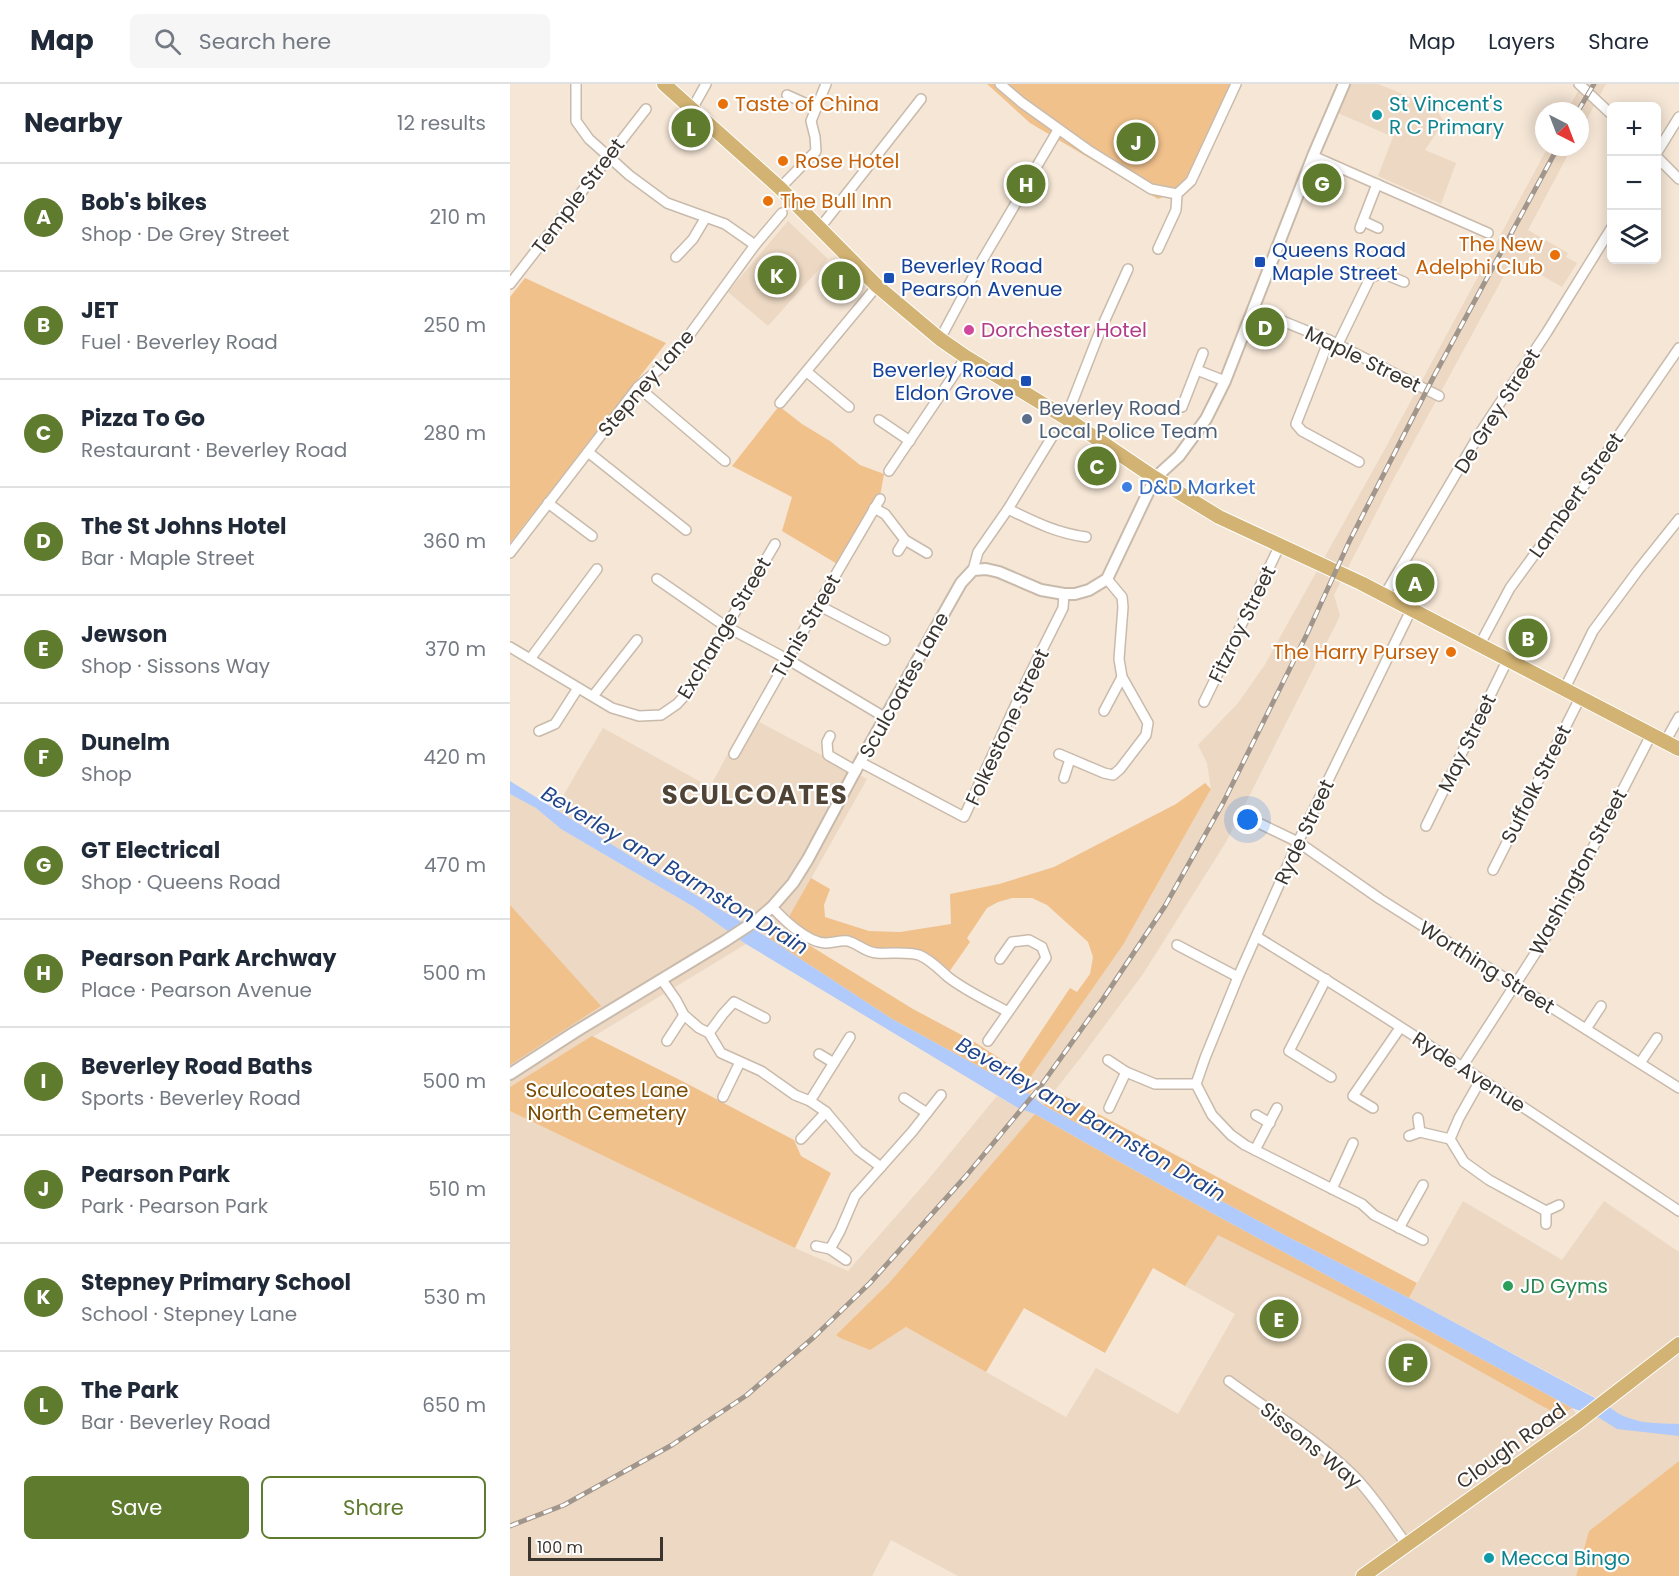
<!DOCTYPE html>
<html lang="en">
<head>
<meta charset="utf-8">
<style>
	:root { --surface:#fff; --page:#f6f6f7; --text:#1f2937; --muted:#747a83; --line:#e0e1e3; --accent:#5f7b2e }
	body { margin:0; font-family:Poppins,sans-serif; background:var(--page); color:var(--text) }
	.controls { position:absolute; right:18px; top:18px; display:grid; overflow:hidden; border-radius:9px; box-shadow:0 3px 15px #0003 }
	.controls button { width:54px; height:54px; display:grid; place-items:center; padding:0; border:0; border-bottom:2px solid var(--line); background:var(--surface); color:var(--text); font:30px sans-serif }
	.compass { position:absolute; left:1025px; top:18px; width:54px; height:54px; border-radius:50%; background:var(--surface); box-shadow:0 3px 15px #0003; rotate:138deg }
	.scale { position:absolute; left:18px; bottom:15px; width:135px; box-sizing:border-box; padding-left:6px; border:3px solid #3b352f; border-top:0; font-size:16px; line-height:21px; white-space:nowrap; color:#3b352f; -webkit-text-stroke:4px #fff; paint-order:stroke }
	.you { position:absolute; left:738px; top:736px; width:21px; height:21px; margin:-15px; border:4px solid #fff; border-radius:50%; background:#1a73e8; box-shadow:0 0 0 9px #1a73e833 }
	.badge { display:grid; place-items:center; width:39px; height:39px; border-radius:50%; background:var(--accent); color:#fff; font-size:20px; font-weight:700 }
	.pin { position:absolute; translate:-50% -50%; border:3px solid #fff; box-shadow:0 2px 6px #0006 }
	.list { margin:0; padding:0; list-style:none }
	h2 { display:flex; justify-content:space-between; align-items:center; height:78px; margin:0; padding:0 24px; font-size:26px }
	h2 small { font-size:20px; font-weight:400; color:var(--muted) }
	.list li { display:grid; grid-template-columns:39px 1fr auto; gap:18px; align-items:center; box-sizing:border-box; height:108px; padding:0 24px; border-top:2px solid var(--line) }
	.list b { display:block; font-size:22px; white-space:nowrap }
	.list p { margin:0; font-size:20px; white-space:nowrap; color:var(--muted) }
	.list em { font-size:20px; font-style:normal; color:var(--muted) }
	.actions { display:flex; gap:12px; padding:18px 24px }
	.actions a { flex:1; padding:14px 0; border:2px solid var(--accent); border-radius:9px; text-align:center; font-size:21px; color:var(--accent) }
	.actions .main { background:var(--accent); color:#fff }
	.icon { flex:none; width:33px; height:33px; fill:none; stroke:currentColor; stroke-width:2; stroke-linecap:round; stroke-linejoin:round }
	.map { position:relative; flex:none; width:1169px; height:1492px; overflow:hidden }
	header { display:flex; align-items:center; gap:36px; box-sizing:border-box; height:84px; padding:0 30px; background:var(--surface); border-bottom:2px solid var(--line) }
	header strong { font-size:28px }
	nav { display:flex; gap:33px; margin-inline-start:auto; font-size:21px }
	.search { width:420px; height:54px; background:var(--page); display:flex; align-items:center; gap:15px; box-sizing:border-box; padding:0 21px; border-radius:9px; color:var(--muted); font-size:22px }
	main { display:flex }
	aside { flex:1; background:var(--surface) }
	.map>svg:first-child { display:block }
	.built { fill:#ecd8c3 }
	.green { fill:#f1c18c }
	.water { fill:#afcafb }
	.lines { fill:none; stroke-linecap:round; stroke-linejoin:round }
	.minor-casing { stroke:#c9bbac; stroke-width:12 }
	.tertiary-casing { stroke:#c9bbac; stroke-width:14 }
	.primary-casing { stroke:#fff; stroke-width:16 }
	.minor { stroke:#fff; stroke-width:9 }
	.tertiary { stroke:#fff; stroke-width:10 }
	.primary { stroke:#d2b373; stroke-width:14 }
	.rail-casing { stroke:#a1968b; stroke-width:5 }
	.rail { stroke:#fff; stroke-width:3; stroke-dasharray:9; stroke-linecap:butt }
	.food-dot { fill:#e8710a; stroke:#fff; stroke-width:2 }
	.culture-dot { fill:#0f9aa8; stroke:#fff; stroke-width:2 }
	.transit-dot { fill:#1a4fb4; stroke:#fff; stroke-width:2 }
	.hotel-dot { fill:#d1479c; stroke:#fff; stroke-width:2 }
	.service-dot { fill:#5c6f8a; stroke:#fff; stroke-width:2 }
	.shop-dot { fill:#3f7fe0; stroke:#fff; stroke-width:2 }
	.leisure-dot { fill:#2e9e5b; stroke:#fff; stroke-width:2 }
	.labels { text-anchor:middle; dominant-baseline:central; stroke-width:4.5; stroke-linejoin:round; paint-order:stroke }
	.food-label { font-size:20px; fill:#c56008; stroke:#fff; text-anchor:start }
	.culture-label { font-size:20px; fill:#0d838f; stroke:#fff; text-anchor:start }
	.street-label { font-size:20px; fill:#3b352f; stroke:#fff }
	.transit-label { font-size:20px; fill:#164399; stroke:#fff; text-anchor:start }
	.hotel-label { font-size:20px; fill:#b23c85; stroke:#fff; text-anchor:start }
	.service-label { font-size:20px; fill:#4e5e75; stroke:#fff; text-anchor:start }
	.shop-label { font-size:20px; fill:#366cbe; stroke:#fff; text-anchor:start }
	.park-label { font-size:20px; fill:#794b00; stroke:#fff }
	.leisure-label { font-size:20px; fill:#27864d; stroke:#fff; text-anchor:start }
	.water-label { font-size:21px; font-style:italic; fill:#21458b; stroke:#fff }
	.district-label { font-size:26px; font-weight:bold; letter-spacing:1.5px; fill:#4f4336; stroke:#fff }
</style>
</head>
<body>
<header>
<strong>Map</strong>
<div class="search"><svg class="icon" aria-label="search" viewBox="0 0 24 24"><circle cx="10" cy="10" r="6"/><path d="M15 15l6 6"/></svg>Search here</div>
<nav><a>Map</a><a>Layers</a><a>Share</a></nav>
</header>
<main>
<aside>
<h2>Nearby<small>12 results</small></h2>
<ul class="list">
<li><span class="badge">A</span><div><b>Bob's bikes</b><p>Shop · De Grey Street</p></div><em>210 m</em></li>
<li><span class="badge">B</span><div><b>JET</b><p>Fuel · Beverley Road</p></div><em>250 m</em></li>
<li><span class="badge">C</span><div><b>Pizza To Go</b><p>Restaurant · Beverley Road</p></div><em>280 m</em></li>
<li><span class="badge">D</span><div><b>The St Johns Hotel</b><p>Bar · Maple Street</p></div><em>360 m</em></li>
<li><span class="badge">E</span><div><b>Jewson</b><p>Shop · Sissons Way</p></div><em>370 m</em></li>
<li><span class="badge">F</span><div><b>Dunelm</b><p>Shop</p></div><em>420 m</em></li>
<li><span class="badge">G</span><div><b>GT Electrical</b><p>Shop · Queens Road</p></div><em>470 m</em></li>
<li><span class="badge">H</span><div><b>Pearson Park Archway</b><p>Place · Pearson Avenue</p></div><em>500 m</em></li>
<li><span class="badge">I</span><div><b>Beverley Road Baths</b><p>Sports · Beverley Road</p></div><em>500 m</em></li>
<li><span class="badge">J</span><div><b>Pearson Park</b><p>Park · Pearson Park</p></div><em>510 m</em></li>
<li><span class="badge">K</span><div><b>Stepney Primary School</b><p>School · Stepney Lane</p></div><em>530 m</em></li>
<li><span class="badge">L</span><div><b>The Park</b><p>Bar · Beverley Road</p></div><em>650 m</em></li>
</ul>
<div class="actions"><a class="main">Save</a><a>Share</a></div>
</aside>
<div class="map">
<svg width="1169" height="1492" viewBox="0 0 1169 1492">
	<rect width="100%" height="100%" fill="#f5e6d6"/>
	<g class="built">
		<polygon points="840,0 868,0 924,23 934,37 915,66 946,79 931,120 868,92 883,53 828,29"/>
		<polygon points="1072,0 1096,0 1070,48 1070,27 1057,27"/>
		<polygon points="1038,63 1062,63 1018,146 1058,169 1056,173 1067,179 1052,203 1003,175 884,394 824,511 830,532 716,758 633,890 572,972 515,1044 379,1199 326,1251 330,1254 360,1266 396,1243 556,1333 586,1284 668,1330 725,1230 675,1202 708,1150 885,1240 1050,1332 1062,1324 1072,1338 1096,1319 899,1214 953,1117 1052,1176 1094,1117 1169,1168 1169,1377 1079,1447 1066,1492 448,1492 381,1456 362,1492 0,1492 0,1027 285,1164 338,1187 417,1097 487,1012 508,1024 522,1006 520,994 613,861 701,705 697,679 688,661 728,619 754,582 876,363"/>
		<polygon points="278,137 318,175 258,242 218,208"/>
		<polygon points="238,632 357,695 281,830 257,853 133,780 45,726 71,681 93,644 200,703"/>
		<polygon points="0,710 26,724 51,745 184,823 236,860 0,1003"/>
	</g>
	<g class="green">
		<polygon points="477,0 727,0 688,91 666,108 648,115 520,39"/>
		<polygon points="15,194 156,259 0,459 0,213"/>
		<polygon points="269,322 292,340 320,357 350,381 374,390 370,412 329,481 272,447 282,413 222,382"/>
		<polygon points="695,699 701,705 613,861 520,994 522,1006 519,1010 382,935 257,853 268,842 403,925 463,957 506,985 560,904 567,908 580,890 583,873 578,858 537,821 522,814 502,814 488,818 477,824 457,854 460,858 439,888 408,867 376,869 349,863 319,858 276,838 301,794 320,805 314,821 315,833 359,847 390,848 441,840 440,810 489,800 544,783 666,720"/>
		<polygon points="0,821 91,922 0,981"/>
		<polygon points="82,952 172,997 284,1056 291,1072 321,1089 285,1164 0,1027 0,1003"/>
		<polygon points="545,1007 907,1199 899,1214 780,1154 533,1021"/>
		<path d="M525,1030C703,1132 883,1226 1062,1324L1050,1332L885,1240L708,1151L675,1202L643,1184L595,1269L514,1224L476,1288L396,1243L360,1266L330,1254L326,1251L379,1199Z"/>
		<polygon points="1169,1377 1169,1492 1066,1492 1079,1447"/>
	</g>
	<path class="water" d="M0,697L133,780L257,853L382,935L519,1010L533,1021L780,1154L899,1214L1096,1320C1117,1340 1141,1339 1169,1340V1352L1107,1345L1088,1333L1062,1324C883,1226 703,1132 525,1030L508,1024L236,860L184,823L51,745L26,724L0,710Z"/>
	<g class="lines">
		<defs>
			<g id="minor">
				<polyline points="66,0 66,37 79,55 98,72 119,91 157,119 215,140 245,161"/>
				<polyline points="490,0 511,18 578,66 641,105 667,110 681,97 726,0"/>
				<polyline points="1069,0 1102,31"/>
				<polyline points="277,11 306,24"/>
				<polyline points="182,25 196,0"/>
				<polyline points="1146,70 1169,33"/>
				<polyline points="803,72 978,149"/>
				<polyline points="1146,72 1169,95"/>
				<polyline points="517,99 548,46"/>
				<polyline points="270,104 306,67 305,53 301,37 316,0"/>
				<polyline points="853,137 868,144"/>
				<polyline points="850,144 867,100"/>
				<polyline points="309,145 411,15"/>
				<polyline points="648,165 666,126 667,110"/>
				<polyline points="166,173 183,155 196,133"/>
				<polyline points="0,200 136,25"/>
				<polyline points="743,225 819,256 929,312"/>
				<polyline points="430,255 470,180 516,102"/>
				<polyline points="819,256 786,340 792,347 849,378"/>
				<polyline points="828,260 860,194 872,189 894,198"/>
				<polyline points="687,286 715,297"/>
				<polyline points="297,288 339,323"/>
				<polyline points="128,303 215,377"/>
				<polyline points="270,319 367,202"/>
				<polyline points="672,323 693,269"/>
				<polyline points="556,334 590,247 618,185"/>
				<polyline points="369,336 400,357"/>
				<polyline points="78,368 176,446"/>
				<polyline points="379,387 456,273"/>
				<polyline points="38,419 82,452"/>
				<polyline points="364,424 375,430 395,456 417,469"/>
				<path d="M498,425C525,438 546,449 576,453"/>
				<polyline points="388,467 395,456"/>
				<polyline points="0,469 128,303 164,272 245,161 272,129"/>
				<polyline points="463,486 468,468 498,425 542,353"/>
				<polyline points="147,495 215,542 277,575 376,634"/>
				<polyline points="874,512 970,349 1037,248 1102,143"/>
				<polyline points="308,521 375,556"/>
				<polyline points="901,526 788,758 728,893 695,974 686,1000 702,1031 721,1051 735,1061 852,1120 864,1131 913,1156"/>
				<polyline points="969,562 1000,504 1062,419 1169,264"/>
				<polyline points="0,563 102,624 129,632 151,631 167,620 178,608 265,460"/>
				<polyline points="20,575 87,485"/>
				<polyline points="1054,606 1083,547 1129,485 1169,435"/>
				<polyline points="83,612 127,556"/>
				<polyline points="694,618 770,461"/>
				<polyline points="594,627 612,593"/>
				<polyline points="29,647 45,640 68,604"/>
				<polyline points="320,652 317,658 318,671 346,687"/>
				<polyline points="1155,658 1169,633"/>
				<polyline points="224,670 308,521 370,415"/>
				<polyline points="549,670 594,689 603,691 610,685 636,651 638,639 612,593 609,575 613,523 612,513 597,495"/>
				<polyline points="350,678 454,733 518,594 553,524 554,510"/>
				<polyline points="554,694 560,675"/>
				<polyline points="736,733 788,758 870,815 1169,1004"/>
				<polyline points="916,742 997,577"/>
				<polyline points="983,786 1070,614"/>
				<path d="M262,823C274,836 297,858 315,859C323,859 330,856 338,857C349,860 356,869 367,869C381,870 395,867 409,871C421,876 429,885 438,893C456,907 478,917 498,928"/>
				<path d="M747,853C890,940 1030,1034 1169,1127"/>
				<polyline points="667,861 728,893"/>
				<polyline points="816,895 779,967 821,993"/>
				<polyline points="152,896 166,916 174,931 189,944 199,949 213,930 224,918 255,934"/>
				<polyline points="1076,945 1091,922"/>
				<polyline points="199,949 211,969 251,987 285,1011 300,1017 316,1028 348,1066 371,1083"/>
				<polyline points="157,957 174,931"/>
				<polyline points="478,957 536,874 532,863 519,856 502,858 490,875"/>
				<polyline points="309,970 324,979"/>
				<polyline points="598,976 616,988"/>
				<polyline points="1130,979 1147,954"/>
				<polyline points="952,983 1041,845 1141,651"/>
				<polyline points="971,995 949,1034 940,1055 954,1078 979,1096 1036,1127"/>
				<polyline points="213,1013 230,978"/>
				<polyline points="394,1014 417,1029"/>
				<polyline points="300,1017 340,953"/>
				<polyline points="599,1024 616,988 645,1000 686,1000"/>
				<polyline points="863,1024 843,1012 890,944"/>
				<polyline points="746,1031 760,1039"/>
				<polyline points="910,1048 940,1055"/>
				<polyline points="899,1052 910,1048 908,1034"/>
				<polyline points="291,1055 316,1028"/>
				<polyline points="745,1066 767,1024"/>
				<polyline points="822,1105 843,1059"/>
				<polyline points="1036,1140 1036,1127 1049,1121"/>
				<polyline points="889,1144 913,1101"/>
				<polyline points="306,1162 320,1165 336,1176"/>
				<polyline points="320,1165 330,1147 345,1112 402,1048 431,1011"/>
				<path d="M719,1297C761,1328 807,1356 844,1392C864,1412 880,1438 897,1461"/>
			</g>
			<polyline id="tertiary" points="0,990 65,948 215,857 247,836 262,823 283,799 298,775 350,678 451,499 463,486 476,485 489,488 531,506 554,510 565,510 579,506 597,495 645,394 669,372 696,335 715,297 803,72 834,0"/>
			<g id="primary">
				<polyline points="154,0 270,104 367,202 430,255 456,273 556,334 645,394 709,433 851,499 1169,665"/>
				<polyline points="853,1492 1068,1338 1169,1260"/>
			</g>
		</defs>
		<use href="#minor" class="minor-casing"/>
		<use href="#tertiary" class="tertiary-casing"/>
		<use href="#primary" class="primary-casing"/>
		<use href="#minor" class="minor"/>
		<use href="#tertiary" class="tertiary"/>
		<use href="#primary" class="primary"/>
		<defs>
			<g id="rail">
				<polyline points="1068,27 1084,0"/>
				<polyline points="0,1442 54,1421 162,1361 237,1311 304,1253 360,1199 456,1092 530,1003 593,915 655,822 713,719 797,550 839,458 924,292 1048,63"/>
			</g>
		</defs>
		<use href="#rail" class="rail-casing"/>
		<use href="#rail" class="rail"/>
	</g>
	<g class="food-dot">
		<circle cx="213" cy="20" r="6"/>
		<circle cx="273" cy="77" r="6"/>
		<circle cx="258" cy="117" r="6"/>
		<circle cx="1045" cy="171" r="6"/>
		<circle cx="941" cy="568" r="6"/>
	</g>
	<g class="culture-dot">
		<circle cx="867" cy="31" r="6"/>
		<circle cx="979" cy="1474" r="6"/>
	</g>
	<g class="transit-dot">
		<rect x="744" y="172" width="12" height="12" rx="3"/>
		<rect x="373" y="188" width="12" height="12" rx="3"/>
		<rect x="510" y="291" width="12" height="12" rx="3"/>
	</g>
	<circle class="hotel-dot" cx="459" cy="246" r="6"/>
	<circle class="service-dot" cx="517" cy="335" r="6"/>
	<circle class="shop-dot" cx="617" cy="403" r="6"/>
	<circle class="leisure-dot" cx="998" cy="1202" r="6"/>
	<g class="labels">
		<g class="food-label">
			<text x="225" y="20">Taste of China</text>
			<text x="285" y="77">Rose Hotel</text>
			<text x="270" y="117">The Bull Inn</text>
			<text x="1033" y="160" text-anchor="end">The New<tspan x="1033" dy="23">Adelphi Club</tspan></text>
			<text x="929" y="568" text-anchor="end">The Harry Pursey</text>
		</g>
		<g class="culture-label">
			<text x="879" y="20">St Vincent's<tspan x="879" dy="23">R C Primary</tspan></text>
			<text x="991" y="1474">Mecca Bingo</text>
		</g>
		<g class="street-label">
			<text transform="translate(68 112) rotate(-53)">Temple Street</text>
			<text transform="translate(853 275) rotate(26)">Maple Street</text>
			<text transform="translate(136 299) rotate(-49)">Stepney Lane</text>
			<text transform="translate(987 327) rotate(-58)">De Grey Street</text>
			<text transform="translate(1066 411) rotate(-55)">Lambert Street</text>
			<text transform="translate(732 540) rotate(-64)">Fitzroy Street</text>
			<text transform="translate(296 542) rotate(-60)">Tunis Street</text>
			<text transform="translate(214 544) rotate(-59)">Exchange Street</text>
			<text transform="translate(394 601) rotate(-61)">Sculcoates Lane</text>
			<text transform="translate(497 643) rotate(-65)">Folkestone Street</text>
			<text transform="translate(957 659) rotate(-64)">May Street</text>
			<text transform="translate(1026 700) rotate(-63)">Suffolk Street</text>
			<text transform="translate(794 748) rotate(-65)">Ryde Street</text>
			<text transform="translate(1068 788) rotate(-62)">Washington Street</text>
			<text transform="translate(977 883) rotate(32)">Worthing Street</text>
			<text transform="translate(959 988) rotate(33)">Ryde Avenue</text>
			<text transform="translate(801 1361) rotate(39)">Sissons Way</text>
			<text transform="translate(1001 1362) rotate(-36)">Clough Road</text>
		</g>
		<g class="transit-label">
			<text x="762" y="166">Queens Road<tspan x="762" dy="23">Maple Street</tspan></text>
			<text x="391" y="182">Beverley Road<tspan x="391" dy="23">Pearson Avenue</tspan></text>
			<text x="504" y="286" text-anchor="end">Beverley Road<tspan x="504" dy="23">Eldon Grove</tspan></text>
		</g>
		<g class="hotel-label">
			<text x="471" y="246">Dorchester Hotel</text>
		</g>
		<g class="service-label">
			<text x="529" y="324">Beverley Road<tspan x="529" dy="23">Local Police Team</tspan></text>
		</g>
		<g class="shop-label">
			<text x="629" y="403">D&amp;D Market</text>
		</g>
		<g class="park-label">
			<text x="97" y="1006">Sculcoates Lane<tspan x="97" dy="23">North Cemetery</tspan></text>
		</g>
		<g class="leisure-label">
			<text x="1010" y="1202">JD Gyms</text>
		</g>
		<g class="water-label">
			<text transform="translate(165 786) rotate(31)">Beverley and Barmston Drain</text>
			<text transform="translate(581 1035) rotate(30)">Beverley and Barmston Drain</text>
		</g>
		<g class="district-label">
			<text x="245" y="711">SCULCOATES</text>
		</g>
	</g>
</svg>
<div class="controls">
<button>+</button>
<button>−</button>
<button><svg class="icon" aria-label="layers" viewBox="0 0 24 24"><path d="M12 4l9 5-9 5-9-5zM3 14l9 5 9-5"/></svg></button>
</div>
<svg class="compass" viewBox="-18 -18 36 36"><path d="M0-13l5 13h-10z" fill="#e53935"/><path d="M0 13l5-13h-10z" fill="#747a83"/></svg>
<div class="scale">100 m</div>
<div class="you"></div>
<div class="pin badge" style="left:905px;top:499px">A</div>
<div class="pin badge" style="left:1018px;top:554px">B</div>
<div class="pin badge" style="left:587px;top:382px">C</div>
<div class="pin badge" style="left:755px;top:243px">D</div>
<div class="pin badge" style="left:769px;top:1235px">E</div>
<div class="pin badge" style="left:898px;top:1279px">F</div>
<div class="pin badge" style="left:812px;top:99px">G</div>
<div class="pin badge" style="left:516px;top:100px">H</div>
<div class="pin badge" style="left:331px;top:197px">I</div>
<div class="pin badge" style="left:626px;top:58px">J</div>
<div class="pin badge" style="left:267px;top:191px">K</div>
<div class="pin badge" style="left:181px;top:44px">L</div>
</div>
</main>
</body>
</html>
